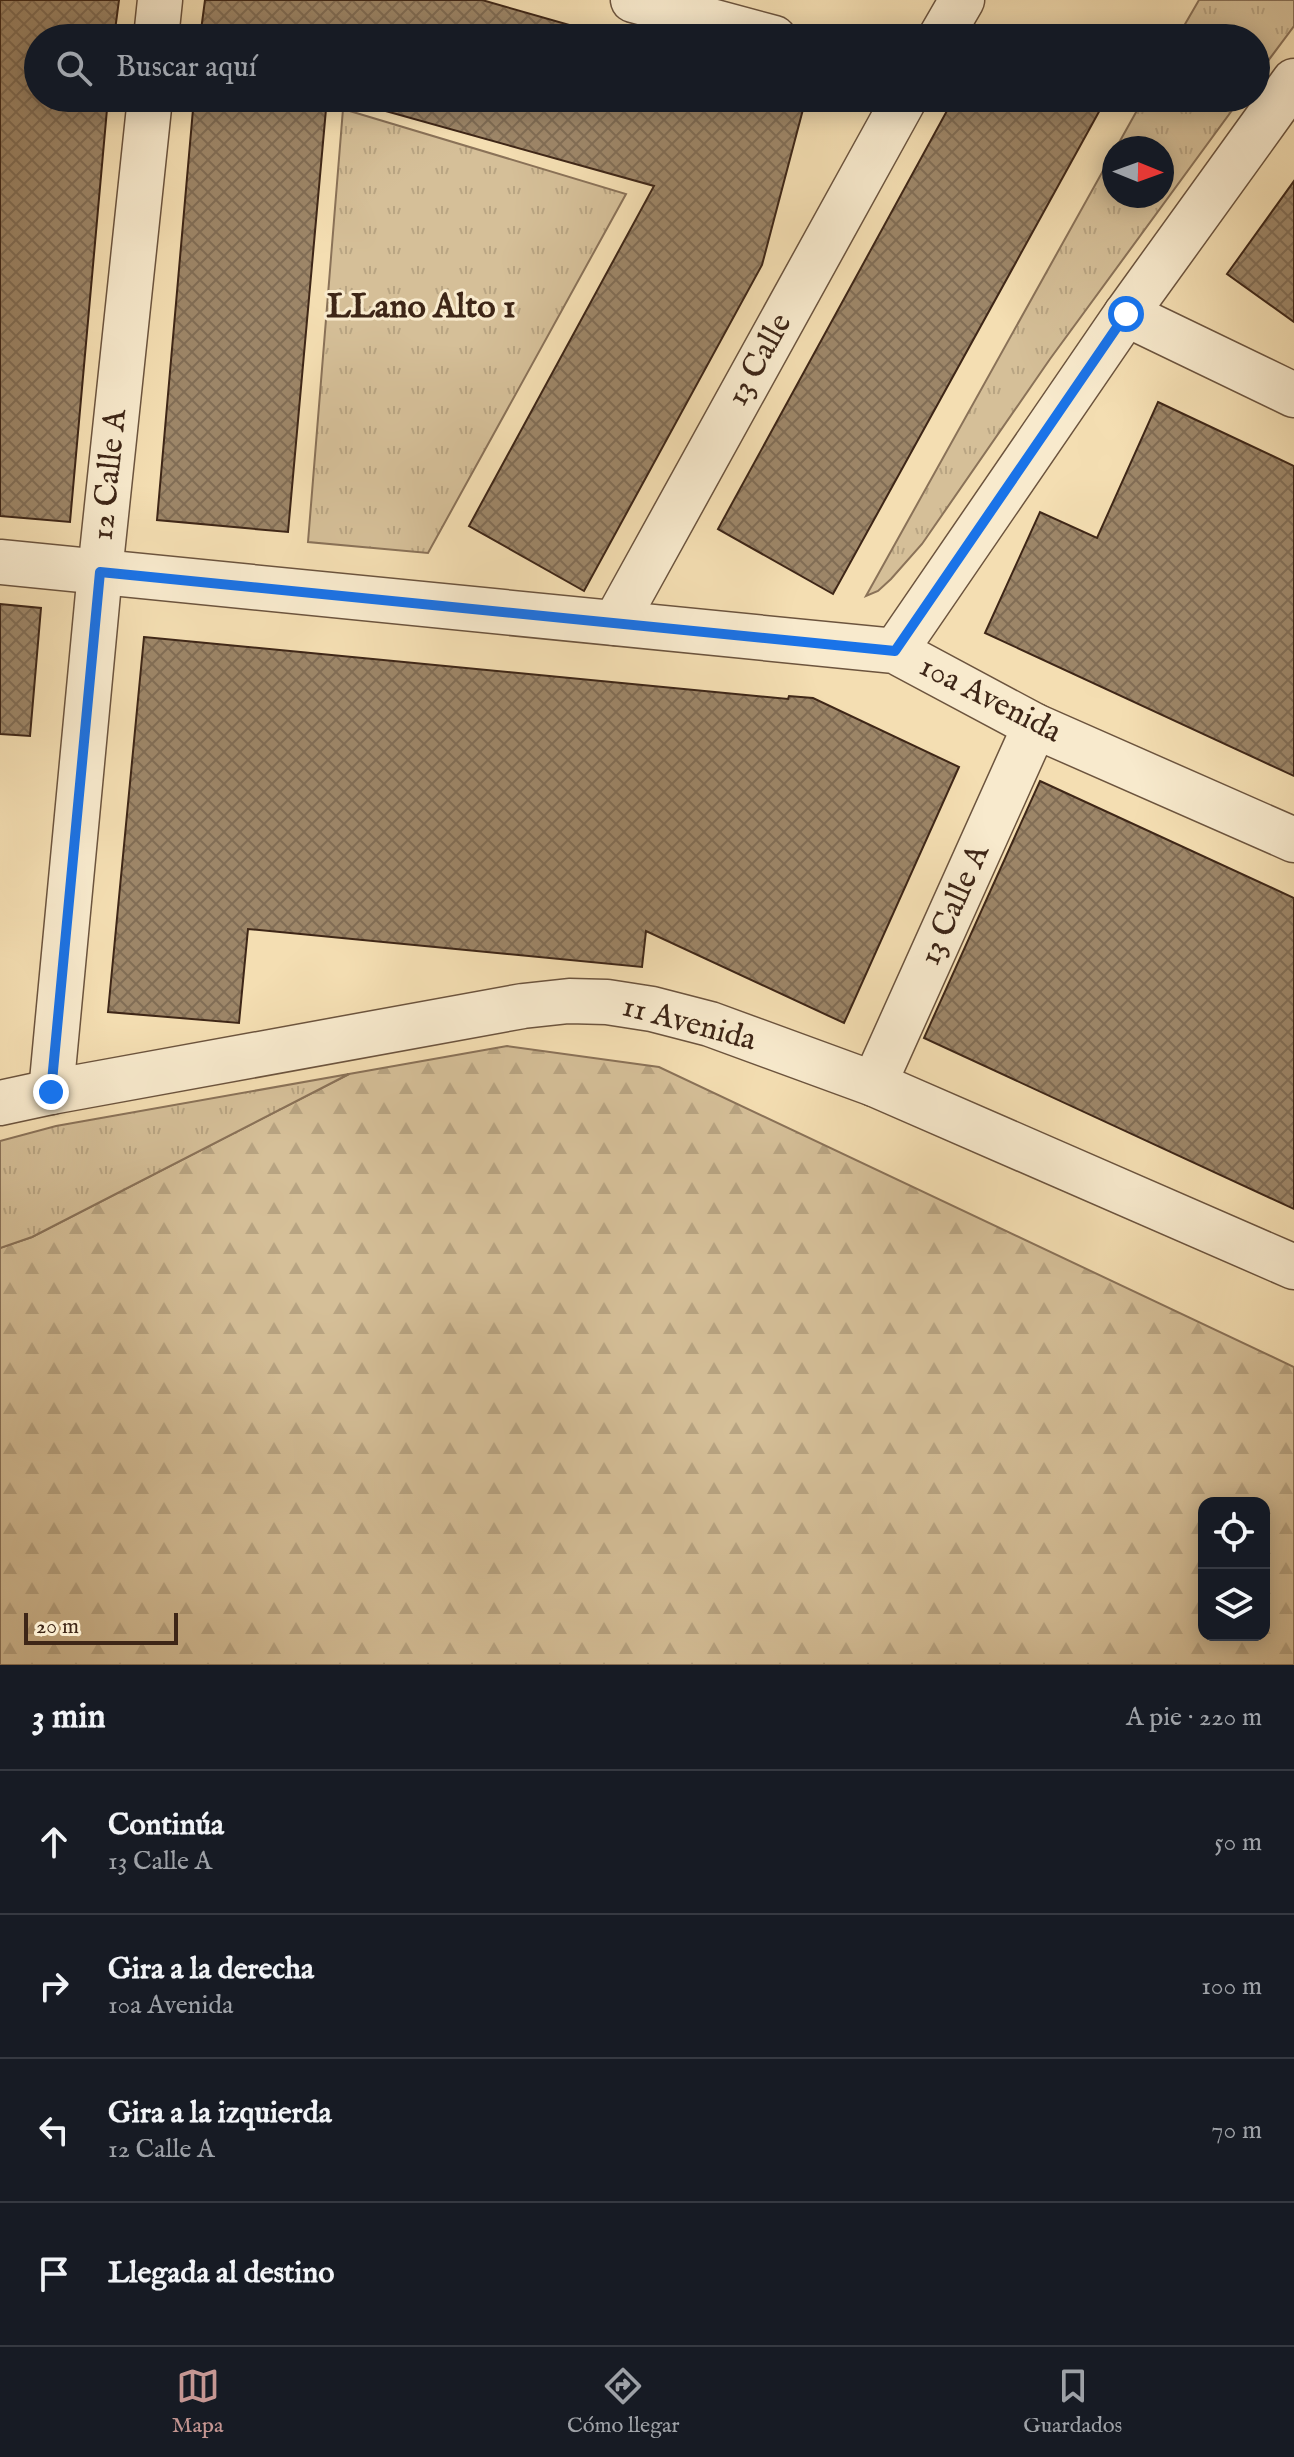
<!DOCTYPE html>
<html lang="es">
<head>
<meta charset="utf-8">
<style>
	:root { --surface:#171b24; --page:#20242c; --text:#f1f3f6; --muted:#9ea1a6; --line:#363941; --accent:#c59692 }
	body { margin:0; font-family:"IM FELL English",serif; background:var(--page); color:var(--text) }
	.controls { position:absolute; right:24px; bottom:24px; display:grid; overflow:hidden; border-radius:16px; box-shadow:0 4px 20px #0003 }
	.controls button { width:72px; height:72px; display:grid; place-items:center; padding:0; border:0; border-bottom:2px solid var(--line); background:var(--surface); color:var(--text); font:40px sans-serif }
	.compass { position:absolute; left:1102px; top:136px; width:72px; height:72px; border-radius:50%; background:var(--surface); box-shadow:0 4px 20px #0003; rotate:91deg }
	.scale { position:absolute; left:24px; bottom:20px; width:154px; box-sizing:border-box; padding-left:8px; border:4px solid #3e2617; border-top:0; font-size:22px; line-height:28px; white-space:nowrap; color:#3e2617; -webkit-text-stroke:6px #f8eacd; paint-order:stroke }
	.stop { position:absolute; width:24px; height:24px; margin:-18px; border:6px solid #1a73e8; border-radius:50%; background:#fff }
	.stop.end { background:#1a73e8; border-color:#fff; box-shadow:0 2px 8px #0008 }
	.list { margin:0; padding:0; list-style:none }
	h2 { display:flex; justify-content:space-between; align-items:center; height:104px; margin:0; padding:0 32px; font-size:34px }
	h2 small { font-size:26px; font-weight:400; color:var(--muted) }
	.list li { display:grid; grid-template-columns:52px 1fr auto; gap:24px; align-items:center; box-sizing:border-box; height:144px; padding:0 32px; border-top:2px solid var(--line) }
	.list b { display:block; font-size:30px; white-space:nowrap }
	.list p { margin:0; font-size:26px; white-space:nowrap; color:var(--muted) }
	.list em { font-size:26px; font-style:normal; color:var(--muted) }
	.icon { flex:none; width:44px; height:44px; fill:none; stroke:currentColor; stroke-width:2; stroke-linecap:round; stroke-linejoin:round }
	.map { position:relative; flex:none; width:1294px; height:1665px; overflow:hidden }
	.search { position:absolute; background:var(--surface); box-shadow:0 4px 20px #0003; left:24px; right:24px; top:24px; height:88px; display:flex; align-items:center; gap:20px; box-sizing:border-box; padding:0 28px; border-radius:44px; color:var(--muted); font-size:30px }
	.sheet { height:680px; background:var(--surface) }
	nav { display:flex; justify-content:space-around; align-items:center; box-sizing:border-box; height:112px; border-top:2px solid var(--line); background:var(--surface); font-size:22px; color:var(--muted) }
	nav a { display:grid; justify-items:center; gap:4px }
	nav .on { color:var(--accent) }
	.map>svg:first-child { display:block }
	.forest { fill:url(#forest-firs); stroke:#8a7258; stroke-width:2; fill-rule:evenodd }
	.park { fill:url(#park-tufts); stroke:#8a7258; stroke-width:2 }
	.building { fill:url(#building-cross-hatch); stroke:#3e2617; stroke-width:2 }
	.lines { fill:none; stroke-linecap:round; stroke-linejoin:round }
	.minor-casing { stroke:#6c543e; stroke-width:47 }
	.minor { stroke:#f8eacd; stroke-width:44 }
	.route { stroke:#1a73e8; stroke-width:10 }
	.labels { text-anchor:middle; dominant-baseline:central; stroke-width:6; stroke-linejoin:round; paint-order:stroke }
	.street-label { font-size:32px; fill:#3e2617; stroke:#f8eacd }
	.neighbourhood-label { font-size:34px; font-weight:bold; fill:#3e2617; stroke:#f8eacd }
</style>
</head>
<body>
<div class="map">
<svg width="1294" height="1665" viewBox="0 0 1294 1665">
	<defs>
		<pattern id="forest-firs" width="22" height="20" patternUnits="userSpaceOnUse" patternTransform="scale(2)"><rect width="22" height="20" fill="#d5bf98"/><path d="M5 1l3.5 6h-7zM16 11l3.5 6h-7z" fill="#b8a482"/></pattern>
		<pattern id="park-tufts" width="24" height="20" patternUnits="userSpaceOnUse" patternTransform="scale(2)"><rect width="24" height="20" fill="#d5bf98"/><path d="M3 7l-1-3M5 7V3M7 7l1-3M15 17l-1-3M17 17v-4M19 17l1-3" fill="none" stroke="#b8a482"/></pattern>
		<pattern id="building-cross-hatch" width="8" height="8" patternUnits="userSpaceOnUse" patternTransform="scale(2)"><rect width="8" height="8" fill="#9d8668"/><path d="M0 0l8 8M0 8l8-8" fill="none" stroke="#816d55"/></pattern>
	</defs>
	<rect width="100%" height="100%" fill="#f4deb2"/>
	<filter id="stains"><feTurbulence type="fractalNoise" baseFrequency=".0025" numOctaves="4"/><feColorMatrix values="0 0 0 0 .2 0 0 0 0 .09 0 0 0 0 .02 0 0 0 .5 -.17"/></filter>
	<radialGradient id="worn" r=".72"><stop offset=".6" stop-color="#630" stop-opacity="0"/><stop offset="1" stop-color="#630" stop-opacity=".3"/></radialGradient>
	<path class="forest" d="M507,1046L659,1067L1294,1367V1665H0V1248L32,1237L349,1074ZM1204,1503H1264V1635H1204Z"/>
	<g class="park">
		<polygon points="1199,0 1294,0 1294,26 1256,77 1256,38 1177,38"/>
		<polygon points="1144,98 1241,98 1050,359 922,544 891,579 878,591 866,596 1114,151 1114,196 1162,196 1162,148 1116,148"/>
		<polygon points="343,109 626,194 428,553 308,542"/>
		<polygon points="349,1074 32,1237 0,1248 0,1141 56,1126"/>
	</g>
	<g class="building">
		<polygon points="0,0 119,0 114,38 38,38 38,98 108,98 70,522 0,516"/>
		<polygon points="205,0 482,0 615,38 200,38"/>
		<polygon points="194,98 327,98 288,532 157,520"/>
		<polygon points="339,98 806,98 762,265 584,591 469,526 654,186"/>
		<polygon points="954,98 1106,99 833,594 718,529"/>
		<polygon points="1294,181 1294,322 1227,274"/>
		<polygon points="1158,402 1294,466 1294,776 985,633 1040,512 1097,538"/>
		<polygon points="0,604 41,608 30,736 0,734"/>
		<polygon points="144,637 788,699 789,696 813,698 959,767 844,1023 646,931 642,967 248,929 239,1023 108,1012"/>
		<polygon points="1040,781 1294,898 1294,1209 924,1038"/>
	</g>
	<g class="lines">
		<defs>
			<g id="minor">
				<polyline points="633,0 774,38"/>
				<polyline points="156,38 160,0"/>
				<polyline points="940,38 962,0"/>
				<polyline points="1126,314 1294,395"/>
				<polyline points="0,562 895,651 1035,726 1294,840"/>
				<polyline points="615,623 905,98"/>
				<polyline points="895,651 1126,314 1294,81"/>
				<polyline points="874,1084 1035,726"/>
				<polyline points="51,1092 100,572 150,98"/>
				<polyline points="0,1103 51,1092 523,1006 569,1001 607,1002 652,1009 710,1024 874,1084 1294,1267"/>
			</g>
		</defs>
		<use href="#minor" class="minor-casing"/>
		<use href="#minor" class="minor"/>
	</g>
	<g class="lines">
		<polyline class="route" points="51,1092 100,572 895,651 1126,314"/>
	</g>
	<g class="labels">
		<g class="street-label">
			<text transform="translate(760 360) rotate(-61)">13 Calle</text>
			<text transform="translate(110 475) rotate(-84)">12 Calle A</text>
			<text transform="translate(990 700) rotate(27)">10a Avenida</text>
			<text transform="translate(955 905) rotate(-66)">13 Calle A</text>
			<text transform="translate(689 1024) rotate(15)">11 Avenida</text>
		</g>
		<g class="neighbourhood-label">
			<text x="421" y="307">LLano Alto 1</text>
		</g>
	</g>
	<rect width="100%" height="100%" filter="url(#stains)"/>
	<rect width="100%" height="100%" fill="url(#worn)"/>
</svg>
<div class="controls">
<button><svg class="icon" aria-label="locate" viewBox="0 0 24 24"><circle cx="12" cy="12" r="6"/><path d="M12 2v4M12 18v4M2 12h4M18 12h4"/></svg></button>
<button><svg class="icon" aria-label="layers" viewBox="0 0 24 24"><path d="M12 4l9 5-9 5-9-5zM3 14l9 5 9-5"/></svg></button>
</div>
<svg class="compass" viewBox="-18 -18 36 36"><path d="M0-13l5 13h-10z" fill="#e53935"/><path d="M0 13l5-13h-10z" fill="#9ea1a6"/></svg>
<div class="scale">20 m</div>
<div class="stop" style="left:1126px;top:314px"></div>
<div class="stop end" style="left:51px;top:1092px"></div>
<div class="search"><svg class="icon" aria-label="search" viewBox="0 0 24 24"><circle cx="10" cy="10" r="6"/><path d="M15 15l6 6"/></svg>Buscar aquí</div>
</div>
<section class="sheet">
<h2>3 min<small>A pie · 220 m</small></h2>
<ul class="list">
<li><svg class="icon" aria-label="ahead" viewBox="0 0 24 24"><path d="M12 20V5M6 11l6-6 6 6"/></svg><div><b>Continúa</b><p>13 Calle A</p></div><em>50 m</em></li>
<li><svg class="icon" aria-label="right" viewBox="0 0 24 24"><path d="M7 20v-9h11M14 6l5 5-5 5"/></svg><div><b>Gira a la derecha</b><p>10a Avenida</p></div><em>100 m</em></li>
<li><svg class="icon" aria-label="left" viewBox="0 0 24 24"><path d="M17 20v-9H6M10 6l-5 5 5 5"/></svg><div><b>Gira a la izquierda</b><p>12 Calle A</p></div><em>70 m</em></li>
<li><svg class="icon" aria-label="arrive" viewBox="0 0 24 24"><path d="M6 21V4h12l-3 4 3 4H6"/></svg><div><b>Llegada al destino</b></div></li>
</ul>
</section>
<nav>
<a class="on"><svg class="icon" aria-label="map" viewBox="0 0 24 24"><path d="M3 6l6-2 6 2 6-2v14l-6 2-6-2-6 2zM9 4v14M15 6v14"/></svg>Mapa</a>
<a><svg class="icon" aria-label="directions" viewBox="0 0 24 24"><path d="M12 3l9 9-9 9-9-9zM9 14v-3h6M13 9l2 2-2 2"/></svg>Cómo llegar</a>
<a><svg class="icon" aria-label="saved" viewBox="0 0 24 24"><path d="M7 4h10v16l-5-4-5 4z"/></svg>Guardados</a>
</nav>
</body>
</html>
